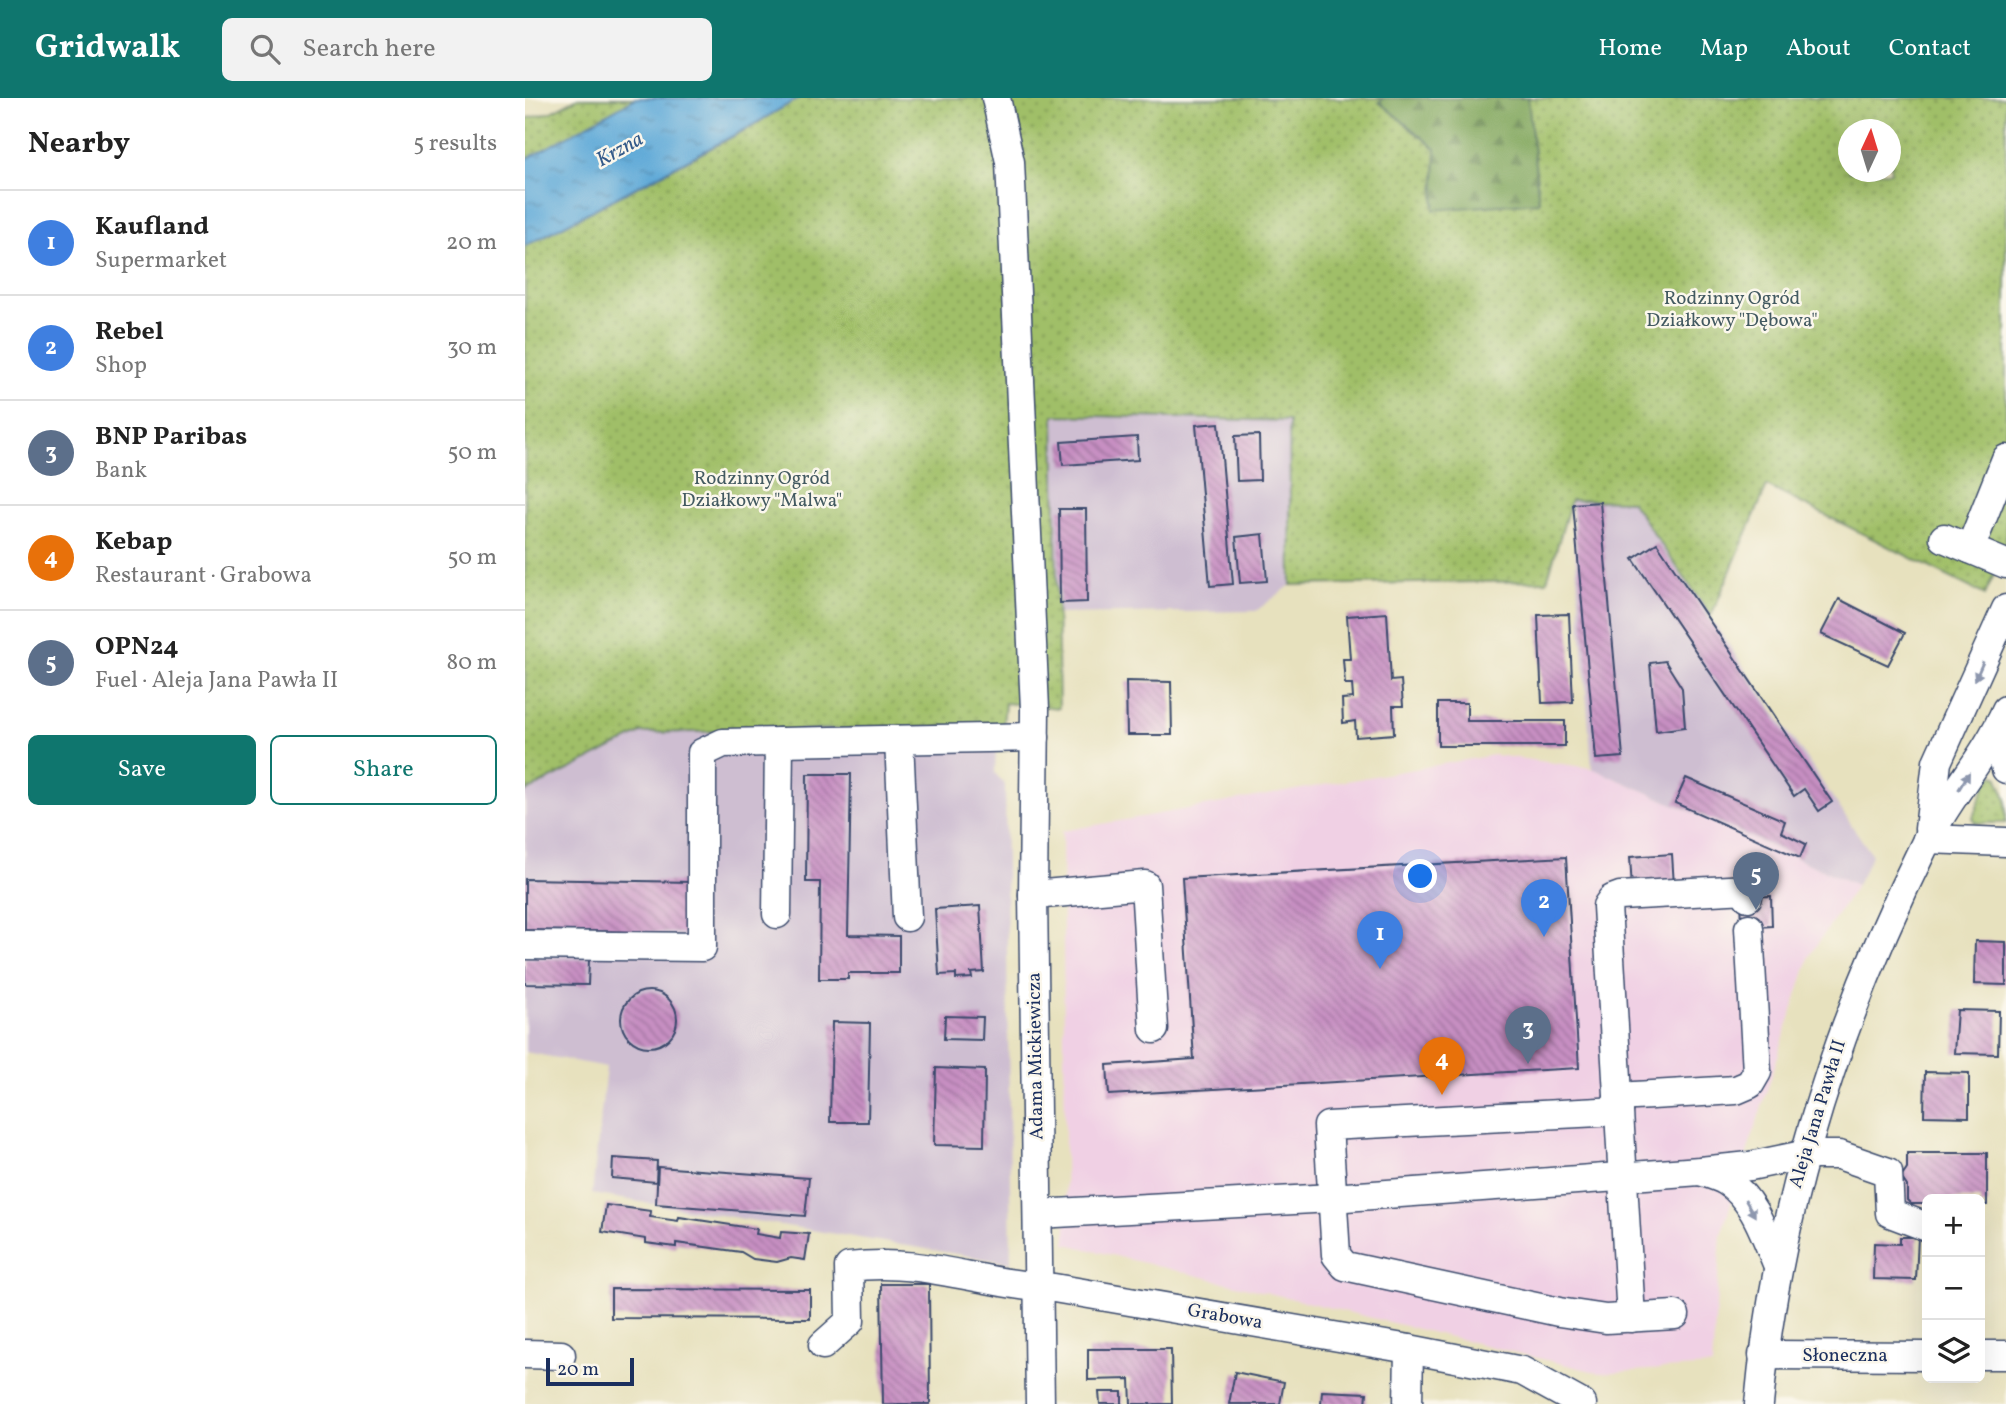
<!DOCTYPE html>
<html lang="en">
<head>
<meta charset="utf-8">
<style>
	:root { --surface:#fff; --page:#f2f2f2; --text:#222; --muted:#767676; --line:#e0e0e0; --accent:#0f766e }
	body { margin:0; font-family:Vollkorn,serif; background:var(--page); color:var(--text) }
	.controls { position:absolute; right:21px; bottom:21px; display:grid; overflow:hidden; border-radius:10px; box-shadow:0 7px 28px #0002 }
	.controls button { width:63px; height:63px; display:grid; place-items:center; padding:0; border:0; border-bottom:2px solid var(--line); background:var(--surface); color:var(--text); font:35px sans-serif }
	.compass { position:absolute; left:1313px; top:21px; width:63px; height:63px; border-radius:50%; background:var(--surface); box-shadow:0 7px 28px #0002; rotate:4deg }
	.scale { position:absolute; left:21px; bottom:18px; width:88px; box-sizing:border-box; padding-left:7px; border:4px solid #1b2f5e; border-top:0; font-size:19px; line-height:24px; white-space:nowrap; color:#1b2f5e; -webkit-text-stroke:5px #fbf7ec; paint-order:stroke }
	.you { position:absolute; left:896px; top:779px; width:24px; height:24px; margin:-18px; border:5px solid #fff; border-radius:50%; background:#1a73e8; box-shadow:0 0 0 10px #1a73e833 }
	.badge { display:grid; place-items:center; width:46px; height:46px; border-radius:50%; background:var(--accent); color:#fff; font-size:23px; font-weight:700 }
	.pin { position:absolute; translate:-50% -58px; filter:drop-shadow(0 2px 4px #0008) }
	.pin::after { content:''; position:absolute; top:37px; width:24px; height:21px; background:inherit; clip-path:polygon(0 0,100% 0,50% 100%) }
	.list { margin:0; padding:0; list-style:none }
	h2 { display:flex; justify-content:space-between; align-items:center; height:91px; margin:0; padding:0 28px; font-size:30px }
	h2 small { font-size:23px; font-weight:400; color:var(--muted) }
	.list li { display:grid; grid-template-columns:46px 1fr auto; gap:21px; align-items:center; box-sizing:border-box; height:105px; padding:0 28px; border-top:2px solid var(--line) }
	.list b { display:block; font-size:26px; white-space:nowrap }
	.list p { margin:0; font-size:23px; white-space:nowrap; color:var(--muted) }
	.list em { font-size:23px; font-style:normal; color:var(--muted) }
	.actions { display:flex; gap:14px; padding:21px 28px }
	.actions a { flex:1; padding:16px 0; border:2px solid var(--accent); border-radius:10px; text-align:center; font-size:24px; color:var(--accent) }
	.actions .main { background:var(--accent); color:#fff }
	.icon { flex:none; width:38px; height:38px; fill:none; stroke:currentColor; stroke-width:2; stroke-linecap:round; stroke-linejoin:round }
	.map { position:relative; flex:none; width:1481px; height:1306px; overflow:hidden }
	header { display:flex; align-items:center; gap:42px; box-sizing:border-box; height:98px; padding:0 35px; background:var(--accent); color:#fff }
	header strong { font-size:33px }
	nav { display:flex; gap:38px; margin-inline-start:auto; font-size:24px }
	.search { width:490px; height:63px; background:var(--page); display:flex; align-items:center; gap:18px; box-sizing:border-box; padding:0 24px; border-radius:10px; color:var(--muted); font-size:26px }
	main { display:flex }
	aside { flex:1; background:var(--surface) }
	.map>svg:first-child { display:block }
	.built { fill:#f0d0e4 }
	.industrial { fill:#cebed1 }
	.green { fill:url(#green-dots); stroke:#5e7762; stroke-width:2; fill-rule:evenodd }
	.forest { fill:url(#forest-firs); stroke:#4e6a5d; stroke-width:2 }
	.water { fill:url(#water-ripples); stroke:#3e6c9b; stroke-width:2 }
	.building { fill:url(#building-back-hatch) }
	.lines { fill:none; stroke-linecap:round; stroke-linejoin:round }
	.minor-casing { stroke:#3a4a6c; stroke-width:31 }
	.minor { stroke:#fff; stroke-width:28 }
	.oneway { fill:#8d97ae }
	.labels { text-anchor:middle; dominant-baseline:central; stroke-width:5; stroke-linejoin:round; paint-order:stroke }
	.park-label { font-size:19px; fill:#435a61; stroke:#fbf7ec }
	.street-label { font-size:19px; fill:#1b2f5e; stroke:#fbf7ec }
	.water-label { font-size:21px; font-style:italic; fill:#345a89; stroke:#fbf7ec }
</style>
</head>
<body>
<header>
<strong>Gridwalk</strong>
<div class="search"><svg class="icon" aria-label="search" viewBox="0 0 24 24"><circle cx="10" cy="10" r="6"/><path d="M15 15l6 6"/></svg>Search here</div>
<nav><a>Home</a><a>Map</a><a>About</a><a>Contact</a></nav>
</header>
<main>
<aside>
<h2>Nearby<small>5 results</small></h2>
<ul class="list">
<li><span class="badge" style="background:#3f7fe0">1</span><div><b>Kaufland</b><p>Supermarket</p></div><em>20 m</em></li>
<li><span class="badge" style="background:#3f7fe0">2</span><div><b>Rebel</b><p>Shop</p></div><em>30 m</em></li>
<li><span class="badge" style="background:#5c6f8a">3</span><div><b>BNP Paribas</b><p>Bank</p></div><em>50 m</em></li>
<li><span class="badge" style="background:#e8710a">4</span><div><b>Kebap</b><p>Restaurant · Grabowa</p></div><em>50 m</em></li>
<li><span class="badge" style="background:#5c6f8a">5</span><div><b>OPN24</b><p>Fuel · Aleja Jana Pawła II</p></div><em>80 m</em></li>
</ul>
<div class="actions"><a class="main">Save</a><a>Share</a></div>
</aside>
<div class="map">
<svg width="1481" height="1306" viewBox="0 0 1481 1306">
	<defs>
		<pattern id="green-dots" width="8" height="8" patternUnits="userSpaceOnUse" patternTransform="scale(1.75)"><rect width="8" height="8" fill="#a0bf67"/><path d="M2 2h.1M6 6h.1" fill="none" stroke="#829c58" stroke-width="1.8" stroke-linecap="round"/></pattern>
		<pattern id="forest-firs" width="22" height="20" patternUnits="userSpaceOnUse" patternTransform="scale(1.75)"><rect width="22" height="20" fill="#80a65c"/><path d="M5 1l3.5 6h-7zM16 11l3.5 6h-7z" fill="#68884f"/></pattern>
		<pattern id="water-ripples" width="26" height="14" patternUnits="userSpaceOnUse" patternTransform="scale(1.75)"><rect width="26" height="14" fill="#61aad8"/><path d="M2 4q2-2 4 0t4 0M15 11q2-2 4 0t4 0" fill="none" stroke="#4f8bb2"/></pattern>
		<pattern id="building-back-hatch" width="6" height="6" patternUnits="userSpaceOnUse" patternTransform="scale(1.75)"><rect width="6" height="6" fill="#c78fc2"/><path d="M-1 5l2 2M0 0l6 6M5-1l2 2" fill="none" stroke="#a175a1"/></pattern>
	</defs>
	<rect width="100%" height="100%" fill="#fbf7ec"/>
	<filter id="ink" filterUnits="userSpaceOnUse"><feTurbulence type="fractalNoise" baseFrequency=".0143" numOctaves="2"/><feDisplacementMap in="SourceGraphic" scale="14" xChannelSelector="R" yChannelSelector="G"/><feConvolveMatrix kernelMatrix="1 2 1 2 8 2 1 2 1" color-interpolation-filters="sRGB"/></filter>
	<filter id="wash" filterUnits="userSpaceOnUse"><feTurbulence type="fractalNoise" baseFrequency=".00686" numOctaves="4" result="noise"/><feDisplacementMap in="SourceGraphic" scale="28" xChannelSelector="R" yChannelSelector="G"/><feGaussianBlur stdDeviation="1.57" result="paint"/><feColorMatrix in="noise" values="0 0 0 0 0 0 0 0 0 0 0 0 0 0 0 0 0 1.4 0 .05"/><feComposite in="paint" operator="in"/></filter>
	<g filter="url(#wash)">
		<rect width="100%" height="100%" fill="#e7e1be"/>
		<polygon class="built" points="969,657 1067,670 1332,787 1285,857 1196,1137 1187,1268 1075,1275 541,1146 537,733"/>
		<g class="industrial">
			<polygon points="528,317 765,323 766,487 731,513 532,516"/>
			<polygon points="1046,402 1106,403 1347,757 1332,787 1067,670"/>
			<polygon points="472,628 470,675 480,687 486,1165 67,1096 81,969 0,954 0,694 115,635"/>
		</g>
		<g class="green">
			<polygon points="53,0 111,0 0,62 0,21 26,14"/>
			<path d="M274,0H859L854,4L911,51L909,111L1014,104L1003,0H1481V449L1460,497L1242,388L1186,518L1106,403L1046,402L1022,483L766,487L764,323L529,317L534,610L480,605L478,628L116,635L0,694V148L219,33ZM1324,32H1366V74H1324Z"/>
			<polygon points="1469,677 1472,678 1481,700 1481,725 1450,725 1448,719 1463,681"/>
		</g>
		<polygon class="forest" points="859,0 1003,0 1014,104 909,112 911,51 854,4"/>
		<polygon class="water" points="111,0 274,0 219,32 0,148 0,62"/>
		<g id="blocks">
			<g class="building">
				<polygon points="694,325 708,486 685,488 671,327"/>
				<polygon points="734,337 735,382 712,383 710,338"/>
				<polygon points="612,339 613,362 538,367 536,344"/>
				<polygon points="1075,404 1098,659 1071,661 1048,406"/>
				<polygon points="534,411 561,411 562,504 535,505"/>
				<polygon points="738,436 742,483 715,485 711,439"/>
				<polygon points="1132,445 1307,704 1294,713 1279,691 1269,698 1108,461"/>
				<polygon points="1314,501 1380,535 1363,567 1296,536"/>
				<polygon points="862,515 866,583 876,582 878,608 868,608 869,636 831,639 830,623 818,625 817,601 828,600 827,586 820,586 818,561 825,561 822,518"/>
				<polygon points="1044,516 1048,604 1017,605 1013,517"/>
				<polygon points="1140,563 1157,590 1160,629 1131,633 1125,565"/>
				<polygon points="601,583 646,584 647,637 602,637"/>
				<polygon points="913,605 942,605 942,623 1040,623 1040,648 913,648"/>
				<polygon points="282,676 326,676 323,837 374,838 374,875 323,875 323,881 294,881 295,784 281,784"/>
				<polygon points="1161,680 1260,723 1256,734 1281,746 1275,760 1150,705"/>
				<polygon points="1147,756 1149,788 1107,791 1105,759"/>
				<polygon points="1041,759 1054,970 584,997 582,967 669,961 657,780"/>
				<polygon points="0,781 167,784 165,835 0,832"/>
				<polygon points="1246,798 1247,828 1217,830 1216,799"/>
				<polygon points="455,808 459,874 446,875 447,880 431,881 431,876 414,877 410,811"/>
				<polygon points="1450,843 1481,844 1481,887 1449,886"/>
				<polygon points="0,860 64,862 63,887 0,886"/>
				<circle cx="124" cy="921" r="28"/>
				<polygon points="1432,912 1474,913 1473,956 1429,955"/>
				<polygon points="420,918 458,919 457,942 419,941"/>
				<polygon points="307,924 345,925 343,1024 305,1024"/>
				<polygon points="411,970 460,972 459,1048 409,1047"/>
				<polygon points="1400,974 1444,975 1444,1019 1399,1018"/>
				<polygon points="1382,1055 1462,1055 1462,1107 1455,1107 1455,1101 1402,1101 1402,1106 1386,1106 1382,1102 1382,1088 1376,1079 1382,1070"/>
				<polygon points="88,1060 132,1063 131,1084 87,1080"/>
				<polygon points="133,1069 284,1080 280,1118 131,1106"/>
				<polygon points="81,1107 126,1113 125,1119 153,1123 154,1119 232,1131 231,1136 255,1140 256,1134 284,1136 280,1162 266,1160 252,1164 228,1161 216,1154 151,1145 151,1149 121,1145 121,1141 77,1134"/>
				<polygon points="1375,1139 1393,1139 1391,1182 1348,1181 1349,1145 1375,1146"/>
				<polygon points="356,1186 404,1186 405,1306 358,1306"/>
				<polygon points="86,1191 285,1192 285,1221 86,1220"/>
				<polygon points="563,1251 646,1251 647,1306 606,1306 605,1281 563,1282"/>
				<polygon points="710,1274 759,1284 755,1306 704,1306"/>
				<polygon points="797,1293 842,1295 841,1306 796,1306"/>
				<polygon points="574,1294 597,1294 597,1306 575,1306"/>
			</g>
		</g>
	</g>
	<g filter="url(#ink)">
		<use href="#blocks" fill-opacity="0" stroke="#3a4a6c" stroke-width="2"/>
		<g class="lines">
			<defs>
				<g id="minor">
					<polyline points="471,0 485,64 510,611 508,797 515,1306"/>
					<polyline points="1481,361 1445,451 1481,466"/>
					<polyline points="1419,440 1445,451"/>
					<polyline points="1476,623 1476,651 1481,671"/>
					<polyline points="374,642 382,819"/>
					<polyline points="1404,731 1412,664 1481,511"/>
					<polyline points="1402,741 1481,744"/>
					<polyline points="508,797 620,787 629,931"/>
					<polyline points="252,816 254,644"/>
					<polyline points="0,847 177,849 177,655 198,645 510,639"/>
					<polyline points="1093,999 1211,992 1225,986 1232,974 1224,830"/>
					<polyline points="1094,1013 803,1028 811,1157 820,1168 1034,1214 1081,1221 1150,1217"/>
					<path d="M1175,1073C1184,1076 1194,1079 1201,1083C1229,1100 1241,1140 1253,1168"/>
					<polyline points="513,1116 807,1100 1175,1073 1225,1068 1278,1057 1314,1057 1363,1074 1365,1115 1402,1129"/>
					<polyline points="1106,1220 1082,808 1087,801 1095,798 1222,791 1223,799"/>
					<path d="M298,1247L325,1223L324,1169C399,1159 457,1187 529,1190L884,1251L997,1273L1057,1306"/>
					<polyline points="0,1256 36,1257"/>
					<polyline points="1238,1257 1402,1258"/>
					<polyline points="1455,1257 1481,1257"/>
					<polyline points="883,1306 884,1251"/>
					<path d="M1234,1306C1252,1109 1313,921 1401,744C1424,698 1461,659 1481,612"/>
				</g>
			</defs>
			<use href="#minor" class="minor-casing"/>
			<use href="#minor" class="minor"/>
		</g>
		<defs><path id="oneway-solid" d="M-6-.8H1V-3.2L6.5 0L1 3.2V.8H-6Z" transform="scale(1.75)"/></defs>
		<g class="oneway">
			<use href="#oneway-solid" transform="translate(1454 573) rotate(114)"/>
			<use href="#oneway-solid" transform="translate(1439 683) rotate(-58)"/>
			<use href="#oneway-solid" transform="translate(1225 1110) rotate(60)"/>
		</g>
	</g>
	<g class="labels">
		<g class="park-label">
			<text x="1207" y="201">Rodzinny Ogród<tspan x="1207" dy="22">Działkowy "Dębowa"</tspan></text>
			<text x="237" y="381">Rodzinny Ogród<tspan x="237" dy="22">Działkowy "Malwa"</tspan></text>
		</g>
		<g class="street-label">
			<text transform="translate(511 958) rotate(-91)">Adama Mickiewicza</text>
			<text transform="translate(1293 1016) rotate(-73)">Aleja Jana Pawła II</text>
			<text transform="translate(700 1219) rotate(10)">Grabowa</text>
			<text x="1320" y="1258">Słoneczna</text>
		</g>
		<g class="water-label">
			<text transform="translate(95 52) rotate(-29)">Krzna</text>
		</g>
	</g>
</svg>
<div class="controls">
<button>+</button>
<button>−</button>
<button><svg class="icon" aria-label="layers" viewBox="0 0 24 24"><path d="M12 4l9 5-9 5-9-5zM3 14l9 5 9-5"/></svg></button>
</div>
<svg class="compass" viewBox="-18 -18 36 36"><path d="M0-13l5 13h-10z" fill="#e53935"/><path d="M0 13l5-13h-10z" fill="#767676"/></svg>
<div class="scale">20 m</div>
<div class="you"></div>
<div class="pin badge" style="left:855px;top:871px;background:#3f7fe0">1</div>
<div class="pin badge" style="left:1019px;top:839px;background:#3f7fe0">2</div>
<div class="pin badge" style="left:1003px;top:966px;background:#5c6f8a">3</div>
<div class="pin badge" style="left:917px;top:997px;background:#e8710a">4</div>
<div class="pin badge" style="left:1231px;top:812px;background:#5c6f8a">5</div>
</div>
</main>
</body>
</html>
